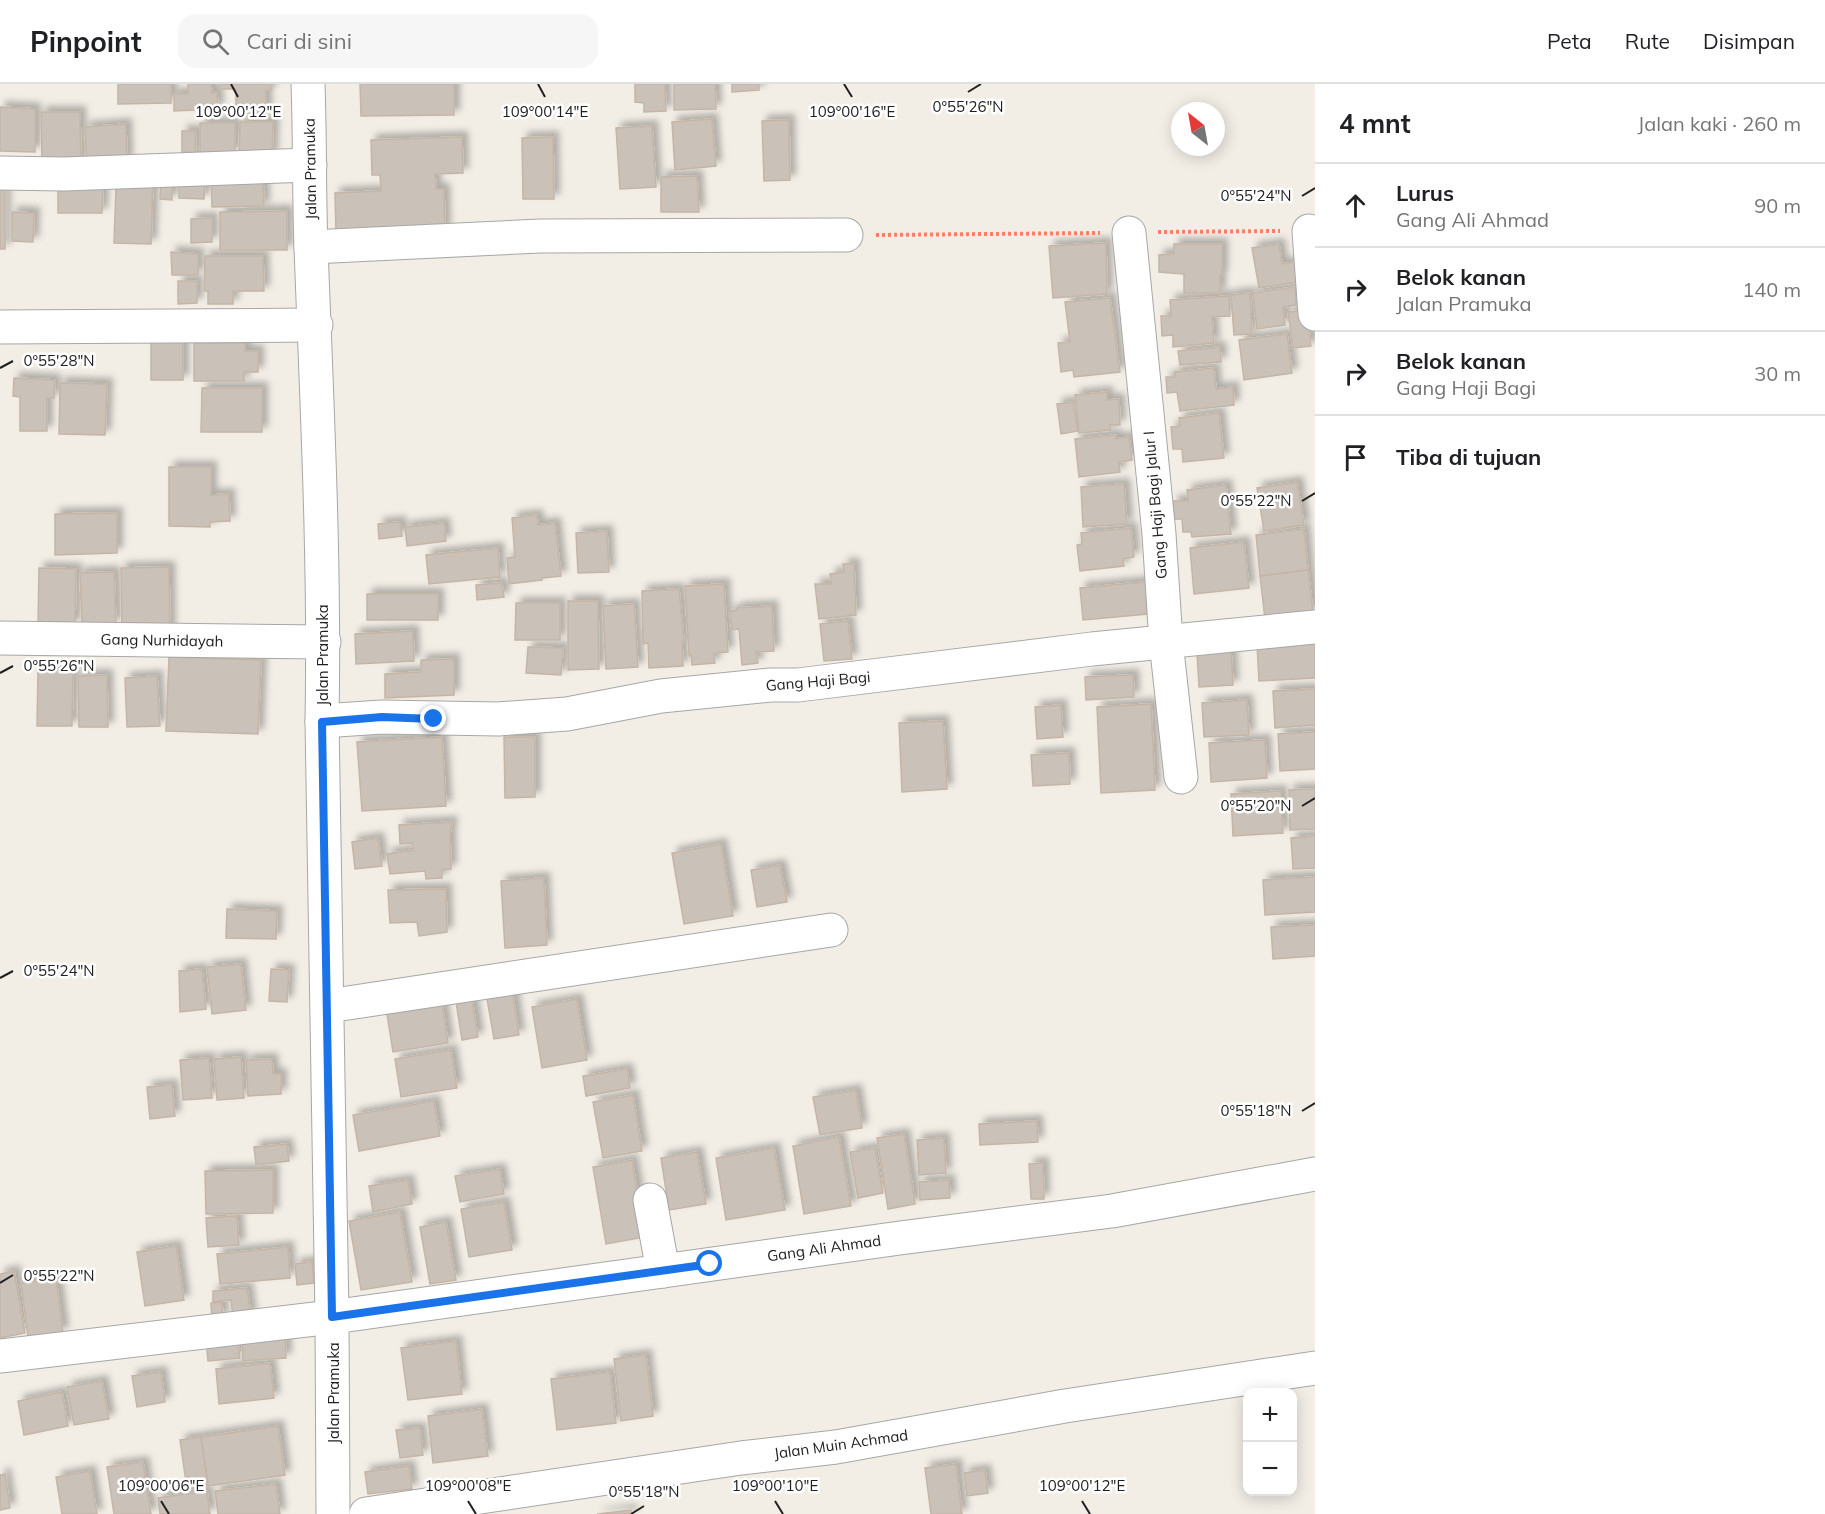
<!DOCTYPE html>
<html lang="id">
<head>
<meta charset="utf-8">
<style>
	:root { --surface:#fff; --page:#f6f6f6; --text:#202124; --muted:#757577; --line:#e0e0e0 }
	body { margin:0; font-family:Mulish,sans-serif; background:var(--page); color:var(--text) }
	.controls { position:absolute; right:18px; bottom:18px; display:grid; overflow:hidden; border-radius:12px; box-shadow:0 3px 15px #0003 }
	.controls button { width:54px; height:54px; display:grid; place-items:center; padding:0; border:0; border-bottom:2px solid var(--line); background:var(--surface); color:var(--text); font:30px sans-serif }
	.compass { position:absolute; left:1171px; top:18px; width:54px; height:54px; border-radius:50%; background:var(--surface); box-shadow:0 3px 15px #0003; rotate:329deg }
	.stop { position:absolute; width:18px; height:18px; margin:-14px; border:4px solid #1a73e8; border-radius:50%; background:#fff }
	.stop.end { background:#1a73e8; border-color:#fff; box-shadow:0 2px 6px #0008 }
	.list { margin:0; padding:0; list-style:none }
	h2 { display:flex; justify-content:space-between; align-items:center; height:78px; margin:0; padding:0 24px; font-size:26px }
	h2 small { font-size:20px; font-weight:400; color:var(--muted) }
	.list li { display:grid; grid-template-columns:39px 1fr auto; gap:18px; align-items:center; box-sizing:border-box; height:84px; padding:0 24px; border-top:2px solid var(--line) }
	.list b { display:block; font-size:22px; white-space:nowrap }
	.list p { margin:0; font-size:20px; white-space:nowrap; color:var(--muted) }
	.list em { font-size:20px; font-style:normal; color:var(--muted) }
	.icon { flex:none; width:33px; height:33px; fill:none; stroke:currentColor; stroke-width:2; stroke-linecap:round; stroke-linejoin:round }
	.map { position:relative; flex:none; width:1315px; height:1430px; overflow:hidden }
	header { display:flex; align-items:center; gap:36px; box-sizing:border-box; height:84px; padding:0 30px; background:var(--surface); border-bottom:2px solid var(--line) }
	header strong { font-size:28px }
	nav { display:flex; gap:33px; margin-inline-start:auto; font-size:21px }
	.search { width:420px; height:54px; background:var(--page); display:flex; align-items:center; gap:15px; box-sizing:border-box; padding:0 21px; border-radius:18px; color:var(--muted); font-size:22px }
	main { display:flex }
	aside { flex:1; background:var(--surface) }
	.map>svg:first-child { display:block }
	.building { fill:#cac1b8; stroke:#c5b5a7; stroke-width:1.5; filter:url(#shadow) }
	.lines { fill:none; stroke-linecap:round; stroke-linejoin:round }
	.minor-casing { stroke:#a7a7a7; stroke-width:35 }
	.path { stroke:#ff7e6a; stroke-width:4; stroke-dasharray:3 3; stroke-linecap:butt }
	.minor { stroke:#fff; stroke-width:33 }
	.route { stroke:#1a73e8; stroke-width:8 }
	.ticks { fill:none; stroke:#202020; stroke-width:2 }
	.labels { text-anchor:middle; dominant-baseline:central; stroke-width:5; stroke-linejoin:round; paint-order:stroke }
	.street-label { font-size:15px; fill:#202020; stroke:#fff }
	.ticks-label { font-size:15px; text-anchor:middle; fill:#202020; stroke:#fff; stroke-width:5; stroke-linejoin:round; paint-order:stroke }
</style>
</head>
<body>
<header>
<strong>Pinpoint</strong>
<div class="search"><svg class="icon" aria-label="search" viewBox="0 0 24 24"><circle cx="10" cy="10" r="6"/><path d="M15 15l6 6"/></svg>Cari di sini</div>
<nav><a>Peta</a><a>Rute</a><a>Disimpan</a></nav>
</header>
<main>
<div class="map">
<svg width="1315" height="1430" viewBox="0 0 1315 1430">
	<defs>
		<filter id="shadow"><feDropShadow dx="5.5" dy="-5.5" stdDeviation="3" flood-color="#0004"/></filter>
	</defs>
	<rect width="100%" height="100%" fill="#f2eee6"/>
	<g class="building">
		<polygon points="118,0 171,0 171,19 118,20"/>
		<polygon points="188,0 211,0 212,9 217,8 218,25 174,27 174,10 188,10"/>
		<polygon points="219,0 271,0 271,6 266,6 266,29 236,29 236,5 219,5"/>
		<polygon points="360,0 454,0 454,31 361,32"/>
		<polygon points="635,0 665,0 666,27 644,28 644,19 635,18"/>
		<polygon points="674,0 715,0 716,25 674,26"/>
		<polygon points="732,0 759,0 759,6 732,8"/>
		<polygon points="0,23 35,25 35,68 0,67"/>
		<polygon points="41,28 80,28 81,80 42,80"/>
		<polygon points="712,35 716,82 675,86 672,38"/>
		<polygon points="789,36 790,96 764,97 762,37"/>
		<polygon points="240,38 273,38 272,73 239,73"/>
		<rect x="200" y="39" width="35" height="30"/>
		<polygon points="126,40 127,81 87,83 85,43"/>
		<polygon points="652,42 656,103 620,105 616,44"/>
		<polygon points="182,47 196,47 195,82 188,83 188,68 182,68"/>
		<polygon points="462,53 463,89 435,90 436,105 444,105 445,147 336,150 335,109 381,107 380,91 372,91 371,56"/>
		<polygon points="553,53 554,115 523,115 522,54"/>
		<polygon points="179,91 205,92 204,115 179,114"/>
		<polygon points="697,92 699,128 661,128 661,93"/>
		<polygon points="263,93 264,122 212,123 211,94"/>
		<polygon points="153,94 151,160 114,159 116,103"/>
		<polygon points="161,94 172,95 172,116 160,115"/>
		<rect x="0" y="98" width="5" height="67"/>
		<polygon points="58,102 103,102 102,129 58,129"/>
		<polygon points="287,127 287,166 220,166 220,128"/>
		<polygon points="12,128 34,129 33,158 12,157"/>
		<polygon points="212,134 212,158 191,159 191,135"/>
		<polygon points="1106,159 1107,210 1053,214 1049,162"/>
		<polygon points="1174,160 1222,160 1222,191 1220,191 1220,209 1184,209 1184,190 1159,188 1159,171 1174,170"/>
		<polygon points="1279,160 1282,180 1295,178 1298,198 1259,204 1252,164"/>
		<polygon points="171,168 198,170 198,191 172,191"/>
		<polygon points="205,172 263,172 264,207 233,207 233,220 208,220 208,207 204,207"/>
		<polygon points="178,197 197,197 197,219 178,220"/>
		<polygon points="1295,203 1296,221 1283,223 1285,241 1257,245 1253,209"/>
		<polygon points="1250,209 1252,250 1234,251 1231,211"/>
		<polygon points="1229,212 1230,232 1212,233 1214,259 1173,263 1173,251 1162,252 1161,232 1171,232 1170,216"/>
		<polygon points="1110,214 1120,288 1074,293 1073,286 1061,288 1058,259 1070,258 1065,218"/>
		<polygon points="1307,226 1311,262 1293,264 1288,228"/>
		<rect x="151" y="247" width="32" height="49"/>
		<polygon points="1287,250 1292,289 1244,296 1239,256"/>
		<polygon points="194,259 245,259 245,267 258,267 258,288 244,288 244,297 194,297"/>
		<polygon points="1220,263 1221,278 1180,281 1178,267"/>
		<polygon points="1214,284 1216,305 1233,303 1234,321 1180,327 1177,308 1167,309 1166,293 1175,293 1175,288"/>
		<polygon points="14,294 55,296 54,314 47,314 47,347 20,347 20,313 13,312"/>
		<polygon points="60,299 107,300 105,351 59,350"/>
		<polygon points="202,304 262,304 262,348 201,348"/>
		<polygon points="1107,308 1107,316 1119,315 1120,341 1110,341 1111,346 1079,349 1075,311"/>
		<polygon points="1073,318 1078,347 1061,350 1057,320"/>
		<polygon points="1219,329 1224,374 1183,378 1182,365 1173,365 1171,343 1180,342 1179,334"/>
		<polygon points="1116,351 1116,355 1129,353 1132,376 1119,378 1120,388 1079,393 1075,355"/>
		<polygon points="169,383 211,383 211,411 229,410 230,437 210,438 210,443 169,442"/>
		<polygon points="1297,398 1304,441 1264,447 1257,404"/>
		<polygon points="1124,400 1127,440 1083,443 1081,403"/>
		<polygon points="1226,401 1231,450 1192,453 1191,448 1183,448 1182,435 1174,435 1173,417 1188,417 1187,406"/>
		<polygon points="117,429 117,469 55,471 55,430"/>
		<polygon points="537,431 538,441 555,439 561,492 542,494 542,496 509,500 507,474 515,473 512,434"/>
		<polygon points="400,438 402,452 379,455 378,440"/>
		<polygon points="444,439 446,457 407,462 405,443"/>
		<polygon points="1131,444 1134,473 1123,475 1124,482 1080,487 1077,461 1082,460 1081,449"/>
		<polygon points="1304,445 1308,486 1260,492 1256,451"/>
		<polygon points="607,447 609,488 578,489 576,449"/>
		<polygon points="1244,458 1249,504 1194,510 1190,464"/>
		<polygon points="498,464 500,493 429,500 426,471"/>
		<polygon points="843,480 854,480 856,531 819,535 815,500 831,500 830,490 844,488"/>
		<polygon points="169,483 170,553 122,555 121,484"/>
		<polygon points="39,484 76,485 75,541 38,541"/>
		<polygon points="1308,486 1313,529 1265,535 1260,492"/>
		<polygon points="114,488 116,540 82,541 80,489"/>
		<polygon points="1155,497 1159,529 1083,536 1080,504"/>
		<polygon points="502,499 504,513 477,516 476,501"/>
		<polygon points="724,500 728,568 714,569 715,579 692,581 691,571 689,572 685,502"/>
		<polygon points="679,505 684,557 682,558 683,582 649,584 648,559 643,560 642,507"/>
		<rect x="367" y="510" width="71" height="26"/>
		<polygon points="568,517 598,517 599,585 568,586"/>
		<polygon points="516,519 560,519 560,556 515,556"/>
		<polygon points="634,520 638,583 606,585 603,522"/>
		<polygon points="772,522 774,567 756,568 758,579 742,581 739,545 732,546 730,527 737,526 737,524"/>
		<polygon points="848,537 852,575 824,577 820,540"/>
		<polygon points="413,547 414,577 356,580 355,550"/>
		<polygon points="1315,557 1315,594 1259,597 1257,560"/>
		<polygon points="528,563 563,564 561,591 526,589"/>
		<polygon points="1231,566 1233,601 1199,603 1197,568"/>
		<polygon points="169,573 261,576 258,650 166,647"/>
		<polygon points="454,575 454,611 385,614 385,590 421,588 421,576"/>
		<polygon points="38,586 73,586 72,642 37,642"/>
		<polygon points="107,591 108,643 79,643 78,592"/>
		<polygon points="1133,591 1134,613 1086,616 1085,593"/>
		<polygon points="157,592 160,642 127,643 125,594"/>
		<polygon points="1315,605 1315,641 1275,644 1273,607"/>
		<polygon points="1247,616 1249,651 1204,653 1202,619"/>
		<polygon points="1151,620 1155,706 1101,709 1097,623"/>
		<polygon points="1061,621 1063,653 1037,655 1035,623"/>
		<polygon points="943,637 947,705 902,708 899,639"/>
		<polygon points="1315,648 1315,685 1280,687 1278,650"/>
		<polygon points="442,653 446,722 362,727 357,658"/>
		<polygon points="504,653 535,653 535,713 505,714"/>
		<polygon points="1265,656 1267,694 1211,698 1209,659"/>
		<polygon points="1069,669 1070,700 1033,702 1031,671"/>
		<polygon points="1315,705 1315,745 1290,746 1289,706"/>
		<polygon points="1281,707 1283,749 1233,752 1231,710"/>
		<polygon points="452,738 450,750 451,785 442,786 442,794 426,795 425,787 390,790 387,770 413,766 412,759 400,760 399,741"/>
		<polygon points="1315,752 1315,784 1293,785 1291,754"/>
		<polygon points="378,754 382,782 355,785 352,758"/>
		<polygon points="721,760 733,832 684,840 672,769"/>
		<polygon points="780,781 787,818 757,823 751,786"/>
		<polygon points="1315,793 1315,828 1265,831 1263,796"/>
		<polygon points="544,794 547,861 505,864 501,797"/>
		<polygon points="446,805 447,848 419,852 417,838 390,839 388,806"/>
		<polygon points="227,825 277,827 276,855 226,854"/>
		<polygon points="1315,841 1315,872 1273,875 1271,843"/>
		<polygon points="241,880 246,926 212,930 207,883"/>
		<polygon points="202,885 206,925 180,928 179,887"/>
		<polygon points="271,885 289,886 287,918 269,917"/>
		<polygon points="512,905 519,951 494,955 486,909"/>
		<polygon points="472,915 478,953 462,956 456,918"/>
		<polygon points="577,915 587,976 542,984 532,923"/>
		<polygon points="442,920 448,959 393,968 387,930"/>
		<polygon points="451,966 457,1004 401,1013 395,975"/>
		<polygon points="241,973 244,1014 217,1016 214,975"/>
		<polygon points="209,974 212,1014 183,1016 180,976"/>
		<polygon points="272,975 273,990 281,990 281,1010 248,1012 246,976"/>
		<polygon points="627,985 630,1004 586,1012 583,992"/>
		<polygon points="172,1001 175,1032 150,1035 147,1003"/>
		<polygon points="856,1006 862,1044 820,1051 813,1013"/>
		<polygon points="633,1011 642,1067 603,1074 593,1018"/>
		<polygon points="434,1017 440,1052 359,1067 353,1031"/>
		<polygon points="1037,1037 1038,1058 980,1061 979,1040"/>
		<polygon points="904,1050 915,1120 888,1125 877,1054"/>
		<polygon points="839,1053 851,1122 804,1130 793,1062"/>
		<polygon points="944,1054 946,1089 919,1091 917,1056"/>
		<polygon points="287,1060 289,1077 256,1081 254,1063"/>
		<polygon points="774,1064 785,1126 726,1136 716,1074"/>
		<polygon points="875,1064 883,1109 858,1114 850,1068"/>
		<polygon points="697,1068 706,1120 669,1126 661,1074"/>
		<polygon points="632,1076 645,1153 606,1160 593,1083"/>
		<polygon points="1043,1079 1044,1115 1031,1115 1029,1080"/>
		<polygon points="500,1085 504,1110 460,1118 455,1092"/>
		<polygon points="273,1086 273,1129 206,1130 205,1087"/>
		<polygon points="408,1096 412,1120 373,1128 369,1102"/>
		<polygon points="949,1096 950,1114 920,1116 919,1098"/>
		<polygon points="504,1118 512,1166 469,1173 461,1125"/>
		<polygon points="400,1128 412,1198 361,1206 349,1137"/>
		<polygon points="237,1132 239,1161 208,1163 206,1134"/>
		<polygon points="446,1138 456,1196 430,1200 420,1143"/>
		<polygon points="176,1162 184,1216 145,1222 137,1168"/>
		<polygon points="288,1163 290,1194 220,1200 217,1170"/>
		<polygon points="312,1178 314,1199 297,1201 295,1180"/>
		<polygon points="14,1187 25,1249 0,1254 0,1190"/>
		<polygon points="56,1194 63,1248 28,1253 21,1199"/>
		<polygon points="247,1204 251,1232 233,1233 231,1216 213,1218 213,1207"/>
		<polygon points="222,1218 223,1234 212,1235 211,1219"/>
		<polygon points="285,1247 286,1274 243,1277 242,1250"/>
		<polygon points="237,1250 240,1274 208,1277 206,1254"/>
		<polygon points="456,1257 462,1310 408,1316 401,1264"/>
		<polygon points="646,1271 653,1332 621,1337 614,1275"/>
		<polygon points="270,1279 274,1314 219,1320 216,1285"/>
		<polygon points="161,1288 165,1318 137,1323 132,1292"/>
		<polygon points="610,1288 616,1339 557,1346 551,1295"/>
		<polygon points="102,1297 109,1335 74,1341 67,1303"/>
		<polygon points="62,1308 68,1342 24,1351 18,1317"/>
		<polygon points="482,1325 488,1372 433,1379 428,1332"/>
		<polygon points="278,1342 285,1391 208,1402 201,1353"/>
		<polygon points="420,1344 423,1371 400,1374 396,1346"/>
		<polygon points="201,1353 208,1402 187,1405 180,1356"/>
		<polygon points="143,1378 151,1430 114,1430 107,1383"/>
		<polygon points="956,1380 962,1430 931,1430 925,1384"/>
		<polygon points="409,1382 412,1405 368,1410 365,1388"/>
		<polygon points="985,1386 988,1409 967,1412 964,1389"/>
		<polygon points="90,1387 97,1430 62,1430 56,1393"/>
		<polygon points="5,1390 10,1424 0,1426 0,1391"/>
		<polygon points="276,1400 280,1430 218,1430 215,1407"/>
		<polygon points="207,1407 210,1430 160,1430 158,1414"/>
		<polygon points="631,1426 631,1430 597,1430"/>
	</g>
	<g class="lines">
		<defs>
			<g id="minor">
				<path d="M308,0C310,55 309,109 311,164C317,322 325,480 322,637L332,1233L333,1430"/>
				<polyline points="0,89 64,90 310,81"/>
				<polyline points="1309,147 1315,230"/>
				<polyline points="1129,149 1159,450 1166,558 1181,693"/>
				<polyline points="311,163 540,152 846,151"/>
				<polyline points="0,243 316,241"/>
				<polyline points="0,554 324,558"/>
				<polyline points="322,637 382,633 498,635 567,630 661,612 771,601 798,601 1092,565 1315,543"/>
				<polyline points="328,922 831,846"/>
				<polyline points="650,1116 663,1187"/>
				<polyline points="0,1272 332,1233 900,1154 1112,1127 1315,1090"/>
				<polyline points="366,1430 741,1374 836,1363 1065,1322 1315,1284"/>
			</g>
		</defs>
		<use href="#minor" class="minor-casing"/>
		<g class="path">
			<polyline points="1158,148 1280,147"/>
			<polyline points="876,151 1100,149"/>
		</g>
		<use href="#minor" class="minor"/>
	</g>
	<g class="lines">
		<polyline class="route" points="434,635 382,633 322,638 332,1233 710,1180"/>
	</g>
	<path class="ticks" d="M231,0L238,13M538,0L545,13M844,0L852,13M968,8L981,0M1302,112L1315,104M0,284L13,277M1302,417L1315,409M0,589L13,582M1302,722L1315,714M0,894L13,887M1302,1027L1315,1019M0,1199L13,1191M161,1417L169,1430M468,1417L476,1430M775,1417L783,1430M1082,1417L1090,1430M631,1430L644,1422"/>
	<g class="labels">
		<g class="street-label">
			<text transform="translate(310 85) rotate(-91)">Jalan Pramuka</text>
			<text transform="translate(1155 421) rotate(-95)">Gang Haji Bagi Jalur I</text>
			<text transform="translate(162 556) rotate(1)">Gang Nurhidayah</text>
			<text transform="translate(322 571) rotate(-90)">Jalan Pramuka</text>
			<text transform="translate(818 597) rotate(-5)">Gang Haji Bagi</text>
			<text transform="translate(824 1164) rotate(-8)">Gang Ali Ahmad</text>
			<text transform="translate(333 1309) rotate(-90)">Jalan Pramuka</text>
			<text transform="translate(841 1360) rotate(-8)">Jalan Muin Achmad</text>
		</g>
	</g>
	<g class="ticks-label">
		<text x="968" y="28">0°55'26"N</text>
		<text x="238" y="33">109°00'12"E</text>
		<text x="545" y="33">109°00'14"E</text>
		<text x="852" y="33">109°00'16"E</text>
		<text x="1256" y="117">0°55'24"N</text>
		<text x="59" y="282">0°55'28"N</text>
		<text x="1256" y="422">0°55'22"N</text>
		<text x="59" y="587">0°55'26"N</text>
		<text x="1256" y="727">0°55'20"N</text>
		<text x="59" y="892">0°55'24"N</text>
		<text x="1256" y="1032">0°55'18"N</text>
		<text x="59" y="1197">0°55'22"N</text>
		<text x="161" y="1407">109°00'06"E</text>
		<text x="468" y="1407">109°00'08"E</text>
		<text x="775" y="1407">109°00'10"E</text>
		<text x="1082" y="1407">109°00'12"E</text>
		<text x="644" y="1413">0°55'18"N</text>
	</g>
</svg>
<div class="controls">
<button>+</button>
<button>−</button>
</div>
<svg class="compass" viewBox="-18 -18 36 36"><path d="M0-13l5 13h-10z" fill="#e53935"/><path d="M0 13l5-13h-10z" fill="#757577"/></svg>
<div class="stop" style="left:710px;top:1180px"></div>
<div class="stop end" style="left:434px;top:635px"></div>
</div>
<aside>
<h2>4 mnt<small>Jalan kaki · 260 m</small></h2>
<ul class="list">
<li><svg class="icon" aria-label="ahead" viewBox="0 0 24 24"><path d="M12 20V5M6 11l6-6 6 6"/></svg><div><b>Lurus</b><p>Gang Ali Ahmad</p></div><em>90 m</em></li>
<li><svg class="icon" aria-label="right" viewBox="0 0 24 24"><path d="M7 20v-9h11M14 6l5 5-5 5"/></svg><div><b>Belok kanan</b><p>Jalan Pramuka</p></div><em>140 m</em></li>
<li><svg class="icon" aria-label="right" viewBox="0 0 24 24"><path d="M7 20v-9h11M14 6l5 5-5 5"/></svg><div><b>Belok kanan</b><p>Gang Haji Bagi</p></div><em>30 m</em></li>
<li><svg class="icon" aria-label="arrive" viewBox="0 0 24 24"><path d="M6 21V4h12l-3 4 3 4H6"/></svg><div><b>Tiba di tujuan</b></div></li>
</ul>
</aside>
</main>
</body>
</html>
